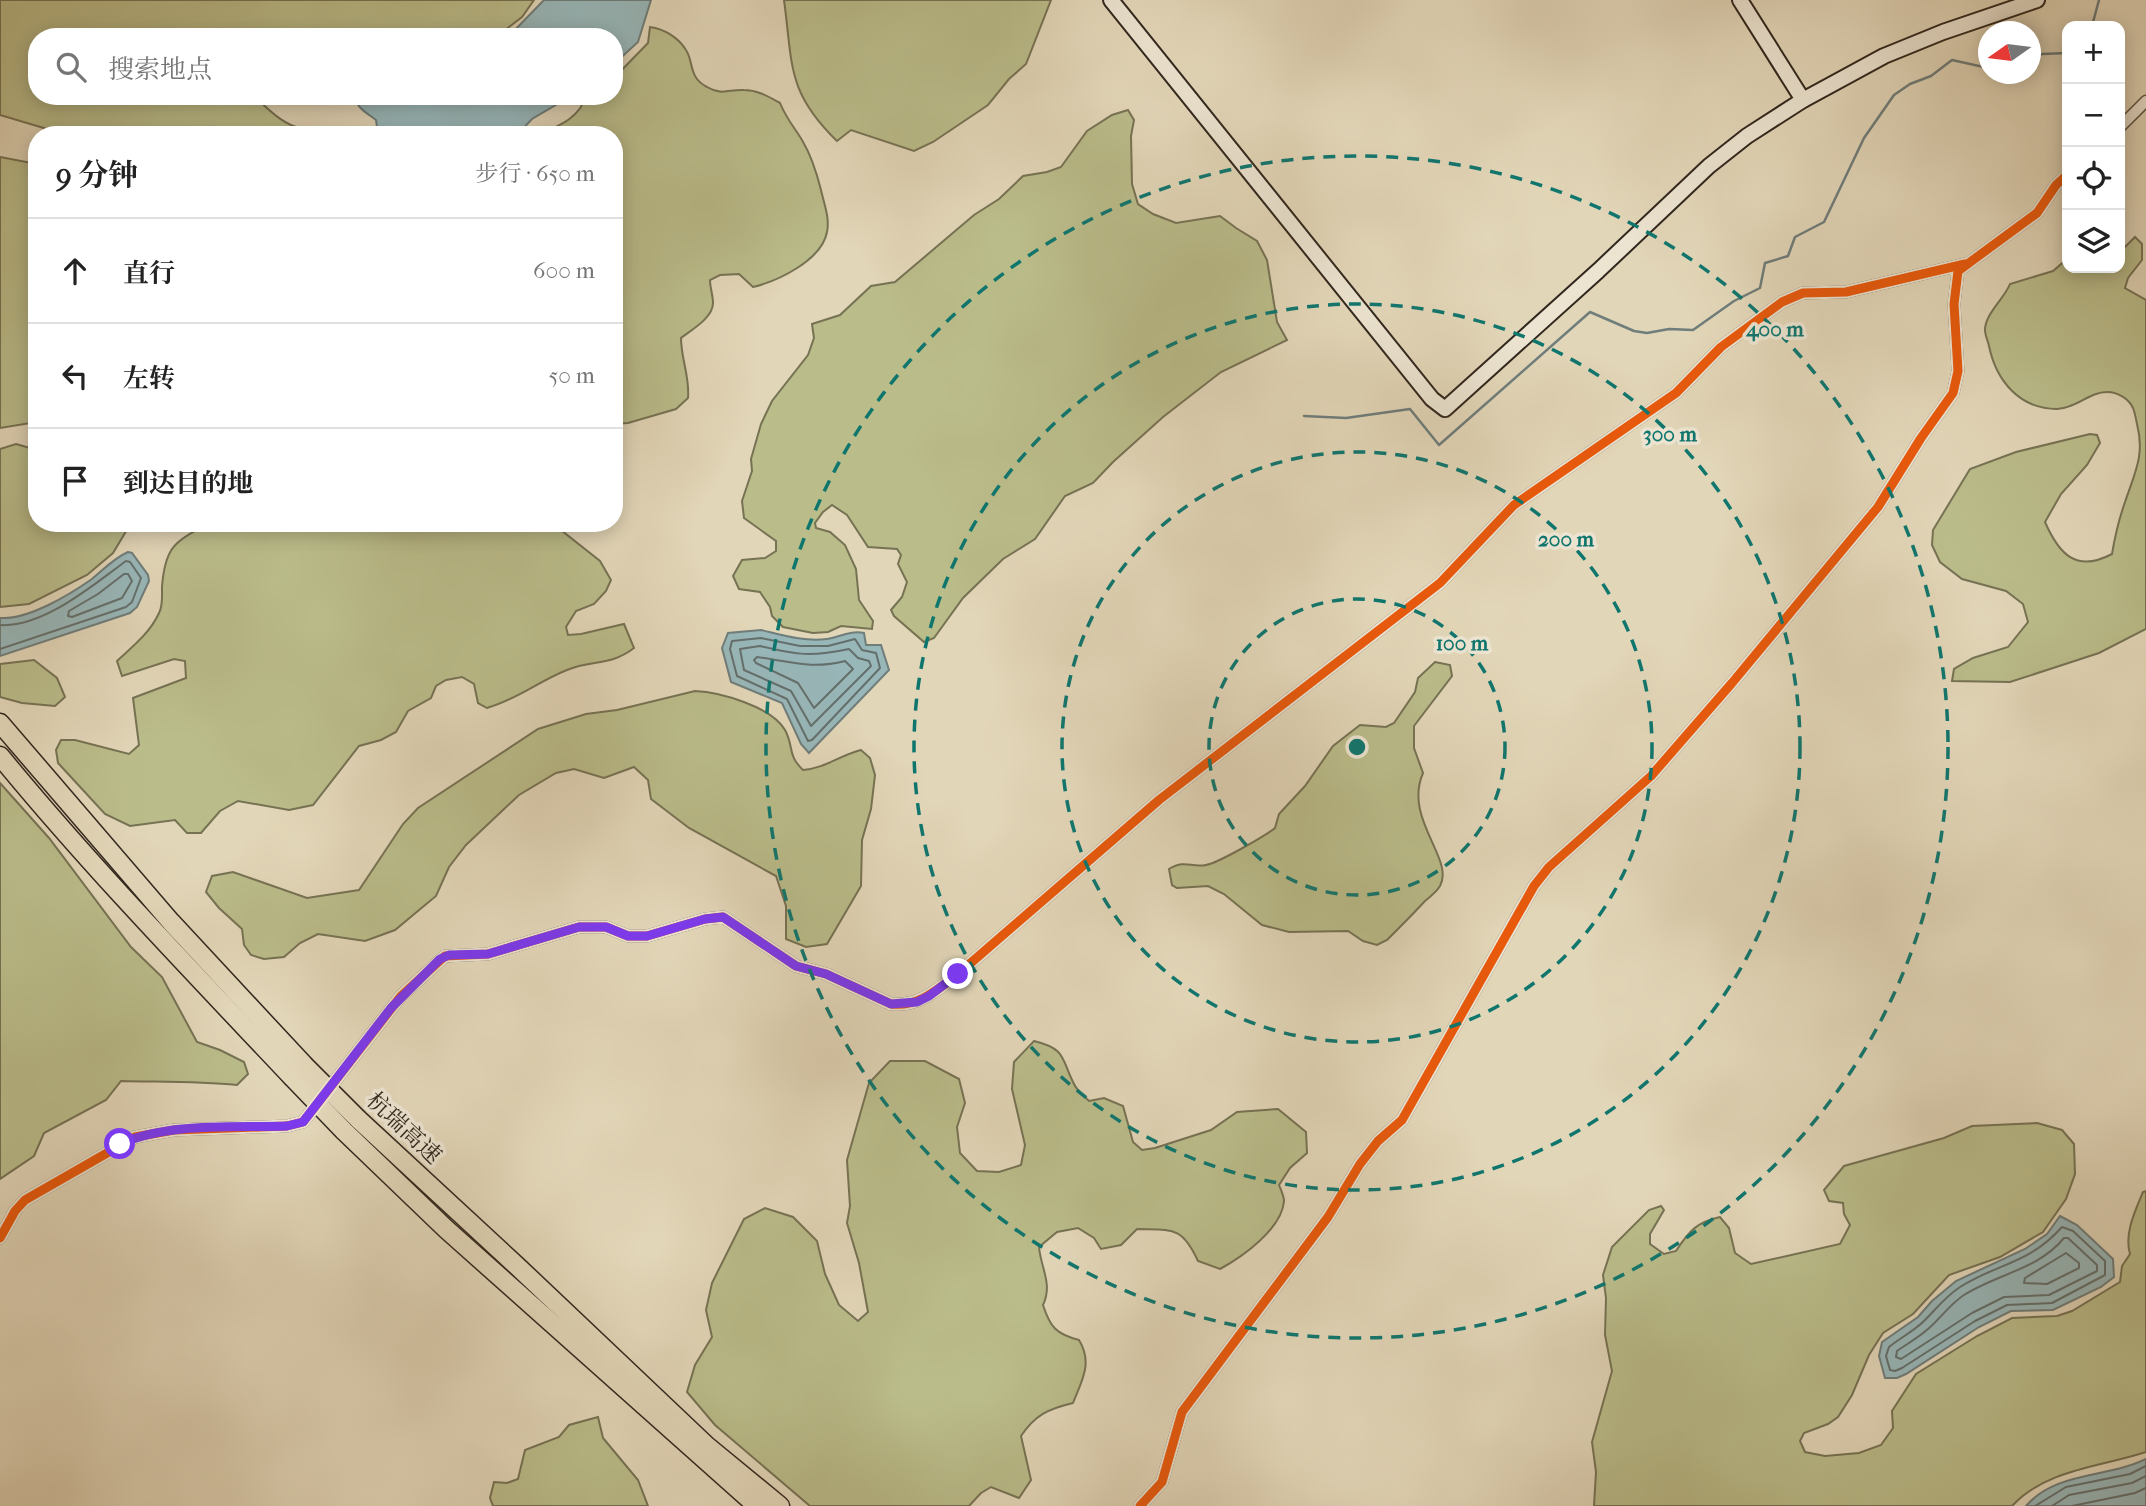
<!DOCTYPE html>
<html lang="zh">
<head>
<meta charset="utf-8">
<style>
	:root { --surface:#fff; --page:#f2f2f2; --text:#222; --muted:#767676; --line:#e0e0e0 }
	body { margin:0; font-family:"IM FELL French Canon","Noto Serif SC",serif; background:var(--page); color:var(--text) }
	.controls { position:absolute; right:21px; top:21px; display:grid; overflow:hidden; border-radius:14px; box-shadow:0 4px 18px #0003 }
	.controls button { width:63px; height:63px; display:grid; place-items:center; padding:0; border:0; border-bottom:2px solid var(--line); background:var(--surface); color:var(--text); font:35px sans-serif }
	.compass { position:absolute; left:1978px; top:21px; width:63px; height:63px; border-radius:50%; background:var(--surface); box-shadow:0 4px 18px #0003; rotate:256deg }
	.stop { position:absolute; width:21px; height:21px; margin:-16px; border:5px solid #7c3aed; border-radius:50%; background:#fff }
	.stop.end { background:#7c3aed; border-color:#fff; box-shadow:0 2px 7px #0008 }
	.list { margin:0; padding:0; list-style:none }
	h2 { display:flex; justify-content:space-between; align-items:center; height:91px; margin:0; padding:0 28px; font-size:30px }
	h2 small { font-size:23px; font-weight:400; color:var(--muted) }
	.list li { display:grid; grid-template-columns:46px 1fr auto; gap:21px; align-items:center; box-sizing:border-box; height:105px; padding:0 28px; border-top:2px solid var(--line) }
	.list b { display:block; font-size:26px; white-space:nowrap }
	.list em { font-size:23px; font-style:normal; color:var(--muted) }
	.icon { flex:none; width:38px; height:38px; fill:none; stroke:currentColor; stroke-width:2; stroke-linecap:round; stroke-linejoin:round }
	.map { position:relative; flex:none; width:2146px; height:1506px; overflow:hidden }
	.search { position:absolute; background:var(--surface); box-shadow:0 4px 18px #0003; left:28px; top:28px; width:595px; height:77px; display:flex; align-items:center; gap:18px; box-sizing:border-box; padding:0 24px; border-radius:28px; color:var(--muted); font-size:26px }
	.panel { position:absolute; background:var(--surface); box-shadow:0 4px 18px #0003; left:28px; top:126px; width:595px; height:406px; border-radius:28px }
	.map>svg:first-child { display:block }
	.green { fill:#babc8a; stroke:#767254; stroke-width:2 }
	.water { fill:#98b7b9; stroke:#6f7d7b; stroke-width:2 }
	.lines { fill:none; stroke-linecap:round; stroke-linejoin:round }
	.shore { stroke:#646f6c; stroke-width:2 }
	.stream { stroke:#6f7d7b; stroke-width:2.5 }
	.street-casing { stroke:#5d5344; stroke-width:13 }
	.secondary-casing { stroke:#31271e; stroke-width:18 }
	.highway-casing { stroke:#31271e; stroke-width:21 }
	.street { stroke:#ece4d1; stroke-width:10 }
	.secondary { stroke:#ece4d1; stroke-width:14 }
	.highway { stroke:#e2d6b8; stroke-width:18 }
	.highway-bridge-casing { stroke:#31271e; stroke-width:21; stroke-linecap:butt }
	.highway-bridge { stroke:#e2d6b8; stroke-width:18 }
	.cycleway-casing { stroke:#ece4d1; stroke-width:13 }
	.cycleway { stroke:#e8590c; stroke-width:9 }
	.route { stroke:#7c3aed; stroke-width:9 }
	.ring { fill:none; stroke:#0f766e; stroke-width:3.5; stroke-dasharray:12 9 }
	.labels { text-anchor:middle; dominant-baseline:central; stroke-width:7; stroke-linejoin:round; paint-order:stroke }
	.street-label { font-size:23px; fill:#31271e; stroke:#ece4d1 }
	.centre { fill:#0f766e; stroke:#ece4d1; stroke-width:3.5 }
	.ring-label { font-size:21px; text-anchor:middle; font-weight:bold; fill:#0f766e; stroke:#ece4d1; stroke-width:7; stroke-linejoin:round; paint-order:stroke }
</style>
</head>
<body>
<div class="map">
<svg width="2146" height="1506" viewBox="0 0 2146 1506">
	<rect width="100%" height="100%" fill="#e2d6b8"/>
	<filter id="stains"><feTurbulence type="fractalNoise" baseFrequency=".00286" numOctaves="4"/><feColorMatrix values="0 0 0 0 .2 0 0 0 0 .09 0 0 0 0 .02 0 0 0 .5 -.17"/></filter>
	<radialGradient id="worn" r=".72"><stop offset=".6" stop-color="#630" stop-opacity="0"/><stop offset="1" stop-color="#630" stop-opacity=".3"/></radialGradient>
	<g class="green">
		<path d="M0,0H534L522,17L496,37H255C241,27 227,29 211,32L209,37H37V96H254C266,107 285,127 302,128C320,129 321,125 341,131L343,135H67L0,115Z"/>
		<path d="M784,0H1051L1026,64L1009,79L988,105L933,142L914,151L851,130L837,141C786,91 793,65 784,0Z"/>
		<path d="M650,27C664,29 678,37 686,50C694,62 688,77 707,87C723,96 729,89 744,90C758,90 769,97 780,103C786,118 794,127 802,140C811,155 817,174 821,190C824,204 830,218 827,232C822,260 778,281 753,287L739,274L720,275L710,280C710,288 713,295 713,303C713,318 691,330 681,338C681,359 690,377 688,398L676,409L628,423L614,424V135H538C558,126 579,119 586,96H614V78L648,43Z"/>
		<polygon points="1128,110 1134,120 1131,136 1132,184 1138,204 1153,214 1176,223 1220,216 1236,228 1257,241 1267,260 1277,322 1287,340 1221,372 1163,417 1113,462 1093,483 1065,496 1035,539 1003,559 963,598 934,638 924,642 894,616 891,610 902,597 907,582 898,564 901,555 897,549 868,547 847,515 832,505 823,512 815,523 816,528 830,532 845,545 856,569 859,600 873,621 872,629 841,626 828,632 813,633 783,627 772,616 770,607 760,592 739,589 733,576 742,560 765,558 776,551 776,541 744,518 742,501 752,471 751,459 761,424 772,401 808,355 814,338 812,324 840,315 871,286 895,282 974,215 999,199 1023,176 1047,172 1061,167 1087,131 1112,115"/>
		<polygon points="0,157 37,164 37,422 0,428"/>
		<path d="M2135,237L2142,244V260L2128,278L2125,288L2146,300V629L2099,653L2010,682L1952,681L1954,669L1973,658L2008,647L2028,622L2023,604L2006,591L1962,579L1940,562L1932,545L1933,530L1970,469L2016,452L2090,434L2097,435L2100,443L2087,465L2061,494L2045,522C2059,554 2076,573 2112,554C2115,536 2119,519 2125,502C2135,472 2145,455 2137,424C2136,419 2135,413 2133,408C2129,399 2118,392 2107,392C2089,392 2077,408 2057,409C2019,409 1996,380 1989,346C1988,341 1985,335 1985,330C1985,314 2004,299 2010,284L2053,271L2067,259V268H2120V252Z"/>
		<polygon points="16,444 37,450 37,523 131,523 113,553 87,575 29,604 0,607 0,449"/>
		<path d="M210,523H552L600,561L611,580L606,591L594,604L576,611L566,627L568,635L581,634L624,624L634,648C609,667 592,659 567,670C539,681 516,700 487,708L478,703L474,684L462,677L446,680L436,686L431,698L408,711L396,732L381,740L359,746L313,805L289,810L238,801L220,811L201,833H187L175,820L130,826L105,814L58,763L56,750L61,740H75L129,754L139,745L133,698L186,678L185,661L174,659L122,676L117,661C132,647 150,633 159,613C163,606 162,595 162,587C165,545 176,541 210,523Z"/>
		<polygon points="34,660 57,678 65,697 55,706 22,703 0,697 0,664"/>
		<path d="M1435,662L1450,665L1452,676L1414,726V748L1423,773C1403,819 1455,859 1440,886C1437,891 1430,897 1425,901C1413,914 1400,927 1387,940L1377,945L1363,941L1348,931L1289,932L1262,925L1224,894L1208,886L1177,888L1172,885L1169,869C1186,859 1190,868 1206,865C1218,863 1265,836 1275,828L1279,814L1305,786L1333,746L1360,725L1386,727L1394,723L1415,692L1418,678Z"/>
		<path d="M695,691C720,692 772,707 785,730C794,746 787,755 803,770C826,768 838,756 861,750L870,758L875,775L871,809L862,840L861,886L827,944L806,947L786,939V906L776,876L689,828L651,799L648,780L634,767L604,778L574,769L556,773L519,795L466,845L449,867L436,896L395,930L365,941L318,934L300,943L284,957L264,959L251,955L244,945L242,929L219,908L206,892L212,876L233,872L307,898L359,890L403,824L418,808L538,729L586,714L617,710Z"/>
		<path d="M0,783L49,838L131,947L162,977L197,1042L220,1050L244,1062L248,1074L237,1085C198,1081 159,1082 121,1081L106,1100L44,1133L34,1156L0,1179Z"/>
		<path d="M1034,1041C1067,1049 1061,1059 1074,1084C1077,1091 1084,1096 1089,1101L1104,1098L1123,1106L1133,1142L1142,1150L1155,1148L1211,1130L1237,1112L1278,1109L1306,1132L1307,1153L1290,1168L1279,1185C1281,1190 1284,1196 1284,1201C1282,1229 1242,1257 1220,1269L1198,1261C1182,1226 1173,1230 1137,1229L1121,1245L1101,1249L1094,1238L1078,1228L1057,1232L1039,1247C1041,1269 1053,1284 1043,1305C1050,1327 1056,1334 1079,1340C1093,1363 1082,1380 1073,1403C1048,1409 1035,1415 1021,1436L1031,1480L1019,1498L991,1487L981,1493L969,1506H810L715,1425L687,1392L695,1365L712,1337L706,1310L712,1283L744,1219L765,1208L793,1217L817,1241L825,1274L839,1305L858,1321L868,1312L859,1263L847,1223L850,1206L847,1160L869,1083L890,1061H925L959,1079L965,1103L957,1127L960,1153L977,1171L999,1172L1021,1165L1025,1145L1012,1089L1014,1062Z"/>
		<path d="M2037,1123L2062,1130L2074,1144L2075,1174L2066,1199L2043,1232L2000,1257L1949,1275L1913,1314L1883,1333L1869,1355L1852,1395L1838,1417L1828,1424L1804,1433L1800,1441L1805,1452L1825,1456L1859,1453L1881,1445L1893,1428L1892,1411L1916,1374L1977,1336L2012,1318L2057,1316L2072,1311L2120,1282L2122,1266L2130,1254C2124,1234 2135,1211 2143,1192L2146,1191V1452C2101,1467 2046,1469 2012,1506H1594L1596,1472L1592,1442L1612,1371L1605,1335L1606,1298L1603,1275L1612,1247L1649,1210L1661,1206L1664,1210L1650,1234V1244L1664,1254L1676,1251C1689,1231 1697,1222 1720,1217L1729,1228L1735,1253L1751,1264L1840,1244L1850,1225L1844,1214L1843,1203L1829,1201L1824,1190L1844,1166L1944,1138L1972,1126Z"/>
		<polygon points="598,1417 603,1438 638,1480 648,1506 493,1506 490,1498 494,1482 507,1483 518,1479 525,1450 559,1437 569,1425"/>
	</g>
	<g class="water">
		<polygon points="544,0 651,0 638,42 614,64 614,37 508,37"/>
		<path d="M355,96L419,98L425,96H571L532,119L517,135H375L377,127L376,120C366,112 357,109 355,96Z"/>
		<path d="M128,552L132,553L148,575L149,581L137,607L130,613L0,656V618C28,620 69,595 92,579C103,570 114,558 128,552Z"/>
		<path d="M761,630C782,635 804,642 827,639C841,637 850,630 864,633L866,645H881L889,670L809,753L801,744L782,703L731,682L722,648L728,633Z"/>
		<polygon points="2060,1216 2077,1225 2113,1259 2114,1277 2101,1287 2053,1310 2011,1311 1979,1327 1906,1374 1897,1378 1885,1378 1879,1356 1882,1342 1918,1317 1932,1301 1956,1281 2025,1249 2047,1234"/>
		<path d="M2146,1459V1506H2026C2056,1471 2108,1478 2146,1459Z"/>
	</g>
	<g class="lines">
		<g class="shore">
			<polygon points="124,574 128,574 132,581 122,598 72,617 68,616 69,611 98,594"/>
			<path d="M0,625C43,628 93,585 126,561L130,562L141,578L132,602L126,607L0,649"/>
			<polygon points="761,638 800,646 828,646 855,639 862,650 876,653 880,668 812,740 808,741 787,699 737,676 730,649 732,641"/>
			<path d="M760,646C798,655 811,657 849,649L858,658L869,661L871,666L811,726L791,691L744,670L740,649Z"/>
			<path d="M757,657C790,661 810,670 845,661L853,669L814,708L798,683L756,663L754,660Z"/>
			<path d="M2062,1227L2073,1231L2105,1261V1275L2052,1303L2007,1305L1975,1321L1902,1368L1895,1371L1890,1370L1886,1356L1889,1347C1900,1338 1914,1331 1924,1321C1936,1309 1946,1296 1960,1287C1998,1263 2029,1264 2062,1227Z"/>
			<path d="M2064,1238H2068L2097,1265V1271L2049,1295L2004,1297L1972,1313L1901,1359L1896,1357L1897,1351C1907,1344 1919,1337 1928,1329C1941,1318 1950,1304 1964,1295C1997,1274 2039,1269 2064,1238Z"/>
			<polygon points="2066,1253 2079,1263 2079,1268 2047,1284 2024,1283 2025,1278"/>
			<polyline points="2035,1506 2066,1487 2130,1474 2146,1466"/>
			<polyline points="2052,1506 2069,1495 2132,1483 2146,1476"/>
			<polyline points="2072,1506 2135,1493 2146,1488"/>
		</g>
		<g class="stream">
			<polyline points="2092,26 2099,0"/>
			<polyline points="2030,60 2042,54 2067,53"/>
			<polyline points="1304,416 1346,418 1410,409 1439,445 1590,312 1634,331 1647,333 1669,329 1693,330 1734,301 1760,288 1765,263 1788,256 1795,237 1824,222 1864,138 1894,95 1910,84 1931,76 1952,60 1988,68"/>
		</g>
		<defs>
			<g id="street">
				<polyline points="2120,127 2146,101"/>
				<path d="M0,1238L15,1211L25,1200L135,1137L174,1130L287,1126L303,1122L401,996L445,956L488,954L579,927H606L628,936H647L705,919L723,917L796,966L826,974L891,1004C919,1007 937,990 958,974L1159,800L1440,583L1514,505L1676,393L1721,347L1782,302L1803,293L1846,292L1965,264"/>
				<polyline points="1140,1506 1162,1482 1182,1412 1328,1217 1360,1164 1378,1141 1402,1120 1534,886 1549,867 1651,776 1732,683 1878,507 1921,438 1953,393 1958,371 1954,304 1958,271 2037,213 2056,185 2067,175"/>
			</g>
			<g id="secondary">
				<polyline points="1111,0 1432,399 1445,409 1598,271 1709,166 1747,136 1803,100 1884,56 1943,32 2037,0"/>
				<polyline points="1740,0 1803,100"/>
			</g>
			<g id="highway">
				<polyline points="0,723 171,922 304,1065"/>
				<path d="M0,756C92,868 193,972 292,1077"/>
				<polyline points="358,1119 517,1266 707,1446 780,1506"/>
				<polyline points="344,1131 446,1229 757,1506"/>
			</g>
		</defs>
		<use href="#street" class="street-casing"/>
		<use href="#secondary" class="secondary-casing"/>
		<use href="#highway" class="highway-casing"/>
		<use href="#street" class="street"/>
		<use href="#secondary" class="secondary"/>
		<use href="#highway" class="highway"/>
		<defs>
			<g id="highway-bridge">
				<polyline points="304,1065 358,1119"/>
				<polyline points="292,1077 344,1131"/>
			</g>
		</defs>
		<use href="#highway-bridge" class="highway-bridge-casing"/>
		<use href="#highway-bridge" class="highway-bridge"/>
		<defs>
			<g id="cycleway">
				<path d="M0,1238L15,1211L25,1200L135,1137L174,1130L287,1126L303,1122L401,996L445,956L488,954L579,927H606L628,936H647L705,919L723,917L796,966L826,974L891,1004C919,1007 937,990 958,974L1159,800L1440,583L1514,505L1676,393L1721,347L1782,302L1803,293L1846,292L1965,264"/>
				<polyline points="1140,1506 1162,1482 1182,1412 1328,1217 1360,1164 1378,1141 1402,1120 1534,886 1549,867 1651,776 1732,683 1878,507 1921,438 1953,393 1958,371 1954,304 1958,271 2037,213 2056,185 2067,175"/>
			</g>
		</defs>
		<use href="#cycleway" class="cycleway-casing"/>
		<use href="#cycleway" class="cycleway"/>
	</g>
	<g class="lines">
		<path class="route" d="M120,1144C168,1122 235,1128 287,1126L303,1122L391,1008L440,959L449,955L488,954L579,927H606L628,936H647L705,919L723,917L796,966L826,974L891,1004L917,1002L929,996L958,974"/>
	</g>
	<g class="ring">
		<circle cx="1357" cy="747" r="148"/>
		<circle cx="1357" cy="747" r="295"/>
		<circle cx="1357" cy="747" r="443"/>
		<circle cx="1357" cy="747" r="591"/>
	</g>
	<g class="labels">
		<g class="street-label">
			<text transform="translate(404 1128) rotate(43)">杭瑞高速</text>
		</g>
	</g>
	<circle cx="1357" cy="747" r="10" class="centre"/>
	<g class="ring-label">
		<text x="1775" y="336">400 m</text>
		<text x="1670" y="441">300 m</text>
		<text x="1566" y="546">200 m</text>
		<text x="1462" y="650">100 m</text>
	</g>
	<rect width="100%" height="100%" filter="url(#stains)"/>
	<rect width="100%" height="100%" fill="url(#worn)"/>
</svg>
<div class="controls">
<button>+</button>
<button>−</button>
<button><svg class="icon" aria-label="locate" viewBox="0 0 24 24"><circle cx="12" cy="12" r="6"/><path d="M12 2v4M12 18v4M2 12h4M18 12h4"/></svg></button>
<button><svg class="icon" aria-label="layers" viewBox="0 0 24 24"><path d="M12 4l9 5-9 5-9-5zM3 14l9 5 9-5"/></svg></button>
</div>
<svg class="compass" viewBox="-18 -18 36 36"><path d="M0-13l5 13h-10z" fill="#e53935"/><path d="M0 13l5-13h-10z" fill="#767676"/></svg>
<div class="stop" style="left:120px;top:1144px"></div>
<div class="stop end" style="left:958px;top:974px"></div>
<div class="search"><svg class="icon" aria-label="search" viewBox="0 0 24 24"><circle cx="10" cy="10" r="6"/><path d="M15 15l6 6"/></svg>搜索地点</div>
<section class="panel">
<h2>9 分钟<small>步行 · 650 m</small></h2>
<ul class="list">
<li><svg class="icon" aria-label="ahead" viewBox="0 0 24 24"><path d="M12 20V5M6 11l6-6 6 6"/></svg><div><b>直行</b></div><em>600 m</em></li>
<li><svg class="icon" aria-label="left" viewBox="0 0 24 24"><path d="M17 20v-9H6M10 6l-5 5 5 5"/></svg><div><b>左转</b></div><em>50 m</em></li>
<li><svg class="icon" aria-label="arrive" viewBox="0 0 24 24"><path d="M6 21V4h12l-3 4 3 4H6"/></svg><div><b>到达目的地</b></div></li>
</ul>
</section>
</div>
</body>
</html>
